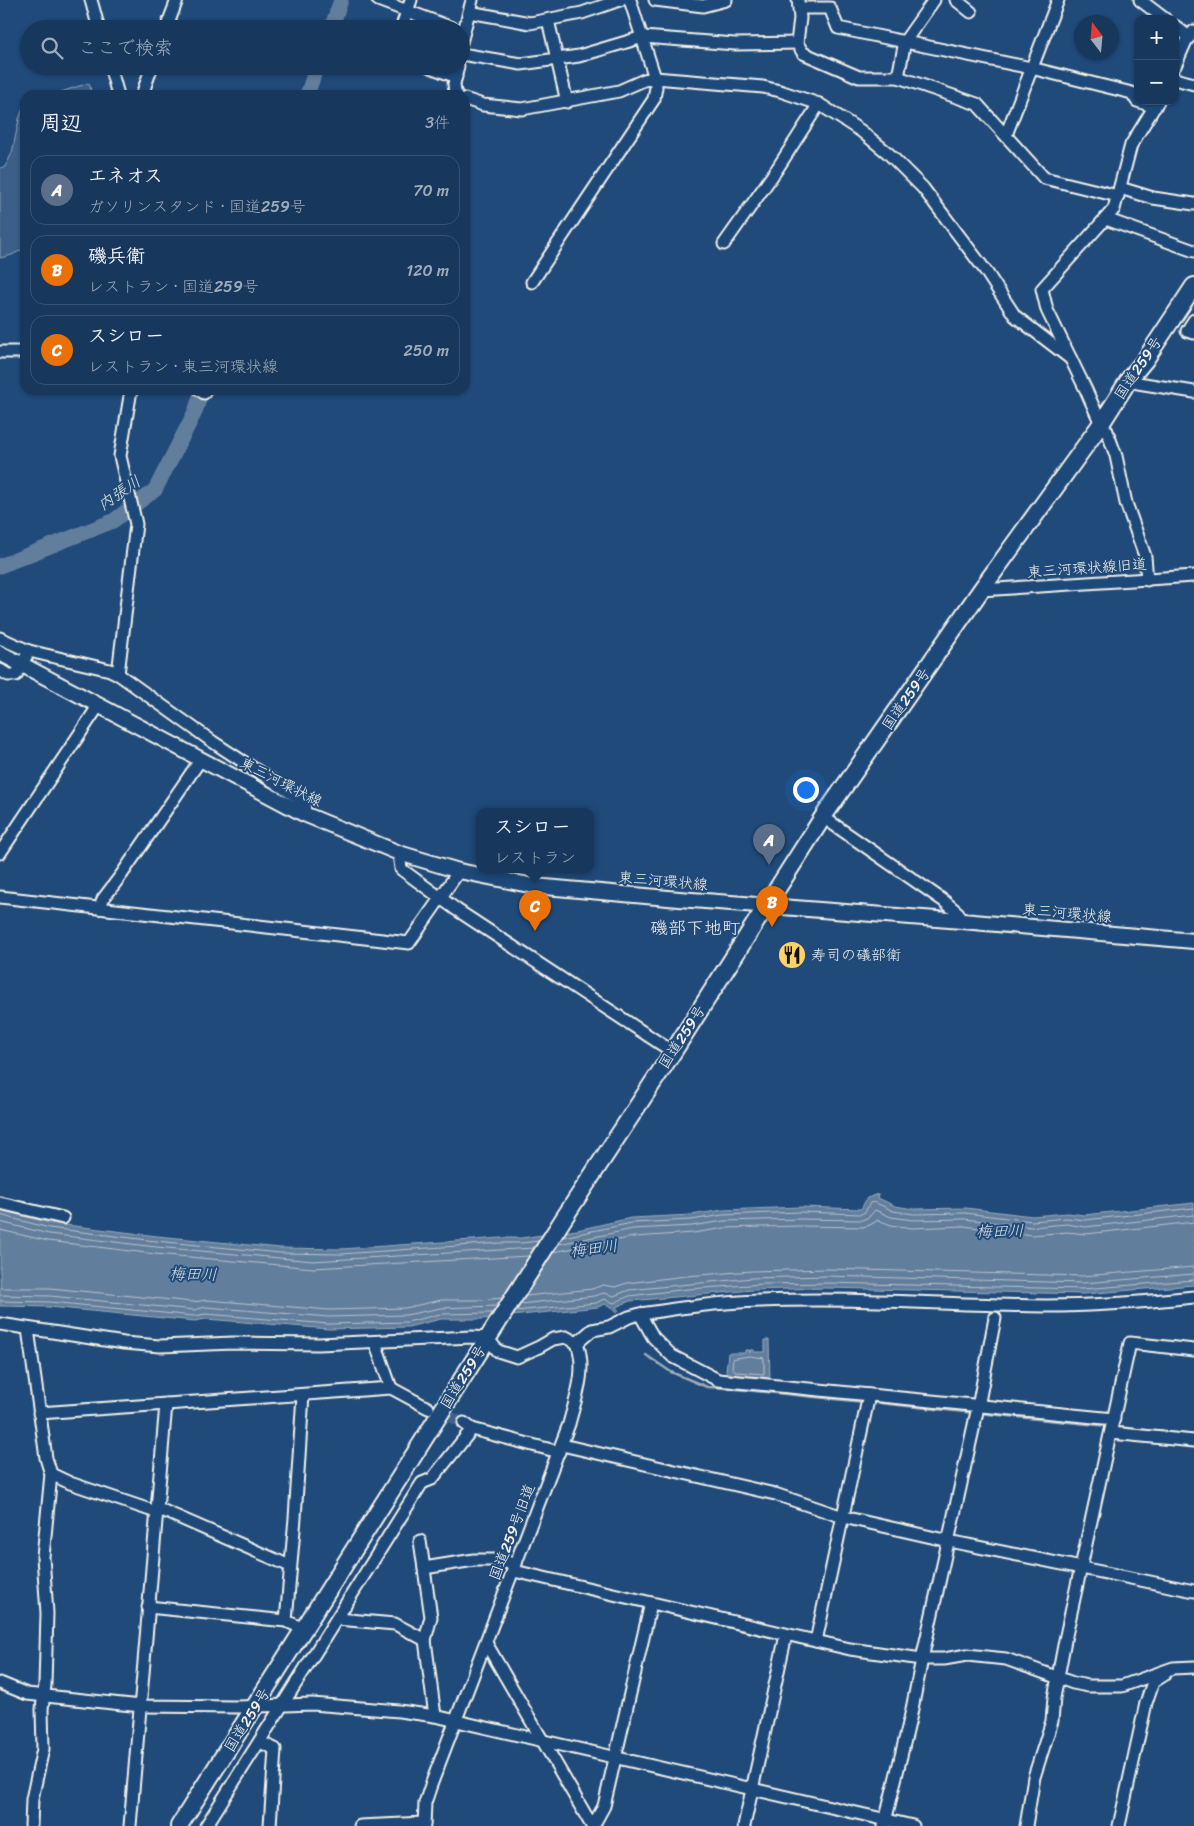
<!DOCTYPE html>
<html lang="ja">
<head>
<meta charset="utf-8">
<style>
	:root { --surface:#17385c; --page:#203f62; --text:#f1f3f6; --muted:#9eacbb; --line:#365272; --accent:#ffd166 }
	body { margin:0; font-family:Sriracha,"Klee One",sans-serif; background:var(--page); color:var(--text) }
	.controls { position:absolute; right:15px; top:15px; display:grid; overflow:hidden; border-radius:10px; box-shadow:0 1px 4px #0004 }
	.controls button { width:45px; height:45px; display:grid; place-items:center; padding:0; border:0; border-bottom:1px solid var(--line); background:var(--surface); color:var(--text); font:25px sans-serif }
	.compass { position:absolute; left:1074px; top:15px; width:45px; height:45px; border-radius:50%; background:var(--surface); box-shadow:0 1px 4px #0004; rotate:344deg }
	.you { position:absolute; left:805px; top:789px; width:18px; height:18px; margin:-12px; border:4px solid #fff; border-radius:50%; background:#1a73e8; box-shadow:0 0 0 8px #1a73e833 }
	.badge { display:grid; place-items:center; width:32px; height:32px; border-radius:50%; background:var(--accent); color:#fff; font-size:16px; font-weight:700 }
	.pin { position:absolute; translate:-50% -41px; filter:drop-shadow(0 1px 2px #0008) }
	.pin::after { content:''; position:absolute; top:26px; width:18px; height:15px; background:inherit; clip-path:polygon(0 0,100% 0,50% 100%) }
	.popup { position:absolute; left:476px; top:808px; width:118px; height:65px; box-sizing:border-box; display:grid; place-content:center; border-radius:10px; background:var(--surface); filter:drop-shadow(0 1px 4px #0005); font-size:16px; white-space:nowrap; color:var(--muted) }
	.popup b { font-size:19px; color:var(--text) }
	.popup::after { content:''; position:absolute; left:50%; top:100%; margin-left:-10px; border:10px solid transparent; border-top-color:var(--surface) }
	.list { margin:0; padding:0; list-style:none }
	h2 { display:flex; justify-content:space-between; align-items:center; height:65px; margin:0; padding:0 20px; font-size:21px }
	h2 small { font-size:16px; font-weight:400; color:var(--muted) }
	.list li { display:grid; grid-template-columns:32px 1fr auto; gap:15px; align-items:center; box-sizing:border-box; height:70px; margin:0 10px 10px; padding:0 10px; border:1px solid var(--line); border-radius:15px }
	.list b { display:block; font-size:19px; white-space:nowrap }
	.list p { margin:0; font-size:16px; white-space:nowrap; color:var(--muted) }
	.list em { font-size:16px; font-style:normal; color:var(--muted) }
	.icon { flex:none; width:28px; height:28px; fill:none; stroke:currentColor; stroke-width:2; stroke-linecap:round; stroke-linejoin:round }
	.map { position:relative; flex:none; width:1194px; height:1826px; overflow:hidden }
	.search { position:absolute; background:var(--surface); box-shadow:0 1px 4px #0004; left:20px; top:20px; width:450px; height:55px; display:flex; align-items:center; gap:12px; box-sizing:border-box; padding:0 18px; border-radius:28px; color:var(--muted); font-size:19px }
	.panel { position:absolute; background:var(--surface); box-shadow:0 1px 4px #0004; left:20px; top:90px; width:450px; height:305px; border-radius:15px }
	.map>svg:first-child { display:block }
	.green { fill:#3a5f88; stroke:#97a8b8 }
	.water { fill:#627e9d; stroke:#9cacbb }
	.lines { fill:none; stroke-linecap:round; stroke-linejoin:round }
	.shore { stroke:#bac3ca; stroke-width:1 }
	.stream { stroke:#9cacbb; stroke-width:2.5 }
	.river { stroke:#627e9d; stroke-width:15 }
	.minor-tunnel { stroke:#3f638a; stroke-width:11; stroke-dasharray:11 5.5; stroke-linecap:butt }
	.minor-casing { stroke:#f4f1e8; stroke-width:15 }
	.major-casing { stroke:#f4f1e8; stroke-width:18 }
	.highway-casing { stroke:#f4f1e8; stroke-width:20 }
	.minor { stroke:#1f4a7a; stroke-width:11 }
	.major { stroke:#1f4a7a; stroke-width:14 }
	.highway { stroke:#1f4a7a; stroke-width:16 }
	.labels { text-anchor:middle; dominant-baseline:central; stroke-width:4; stroke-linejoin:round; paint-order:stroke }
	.street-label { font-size:15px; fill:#f4f1e8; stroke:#1f4a7a }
	.poi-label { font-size:15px; fill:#f4f1e8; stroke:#1f4a7a; text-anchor:start }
	.water-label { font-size:16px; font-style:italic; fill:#dee0dd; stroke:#1f4a7a }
	.quarter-label { font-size:18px; fill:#f4f1e8; stroke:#1f4a7a }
</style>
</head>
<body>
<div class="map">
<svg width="1194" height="1826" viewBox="0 0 1194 1826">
	<rect width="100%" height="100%" fill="#1f4a7a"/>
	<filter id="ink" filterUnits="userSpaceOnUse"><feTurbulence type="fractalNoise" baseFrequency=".02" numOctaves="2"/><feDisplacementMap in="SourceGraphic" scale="10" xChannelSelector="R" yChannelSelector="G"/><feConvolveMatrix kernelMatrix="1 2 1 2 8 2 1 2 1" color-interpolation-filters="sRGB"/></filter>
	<g filter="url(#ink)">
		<g class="green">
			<polygon points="89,83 92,95 51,95"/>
			<polygon points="25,103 25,248 12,255 0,258 0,168 5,167 12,153 19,119"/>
		</g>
		<g class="water">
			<polygon points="879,1194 878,1198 895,1206 914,1209 966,1208 1032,1216 1068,1213 1084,1215 1194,1203 1194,1285 1083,1294 826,1288 753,1290 630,1301 616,1307 619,1311 616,1313 614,1309 605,1304 598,1307 482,1319 441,1319 408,1327 329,1329 206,1319 195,1321 49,1307 0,1306 0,1210 50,1223 157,1236 280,1248 341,1249 501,1238 521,1238 577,1230 631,1218 691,1215 723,1210 800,1207 861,1209 867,1198"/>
			<polygon points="765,1340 769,1340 770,1381 734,1377 730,1373 727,1373 726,1371 728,1353 745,1353 745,1350 749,1350 750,1353 750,1350 754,1350 754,1352 765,1352"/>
		</g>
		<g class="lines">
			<g class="shore">
				<polyline points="0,1215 49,1228 156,1241 280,1253 341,1254 501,1243 521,1243 539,1241"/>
				<polyline points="0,1222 49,1234 156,1247 313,1261 534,1248"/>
				<polyline points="0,1230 48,1241 155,1254 313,1268 529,1256"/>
				<polyline points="563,1237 632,1223 691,1220 723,1215 800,1212 861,1214 865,1212 870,1203 874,1202 893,1211 914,1214 965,1213 1032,1221 1067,1218 1085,1220 1194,1208"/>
				<polyline points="559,1244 633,1229 692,1226 724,1221 800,1219 862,1220 869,1217 875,1210 891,1217 913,1220 965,1219 1031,1227 1067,1224 1085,1227 1194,1215"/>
				<polyline points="553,1252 634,1237 693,1233 725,1228 800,1226 863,1227 870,1225 878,1220 891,1225 912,1228 964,1226 1032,1235 1067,1232 1086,1234 1194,1222"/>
				<polyline points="0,1288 50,1288 193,1302 207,1300 329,1310 405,1308 441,1300 481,1300 502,1298"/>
				<polyline points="0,1295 50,1296 194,1310 206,1307 329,1317 406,1315 441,1308 497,1306"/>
				<polyline points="526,1296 592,1289 603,1285 615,1287 627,1283 686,1276 752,1271 827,1269 1082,1276 1194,1267"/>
				<polyline points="0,1301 50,1302 194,1316 206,1314 329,1324 407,1322 441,1314 493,1313"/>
				<polyline points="520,1304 594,1296 604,1293 614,1296 629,1290 752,1278 827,1276 1083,1283 1194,1274"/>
				<polyline points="516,1311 596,1303 604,1299 614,1303 629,1296 688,1289 764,1284 827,1283 1083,1289 1194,1280"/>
				<polygon points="750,1356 764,1358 764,1374 737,1372 732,1368 733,1359"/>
			</g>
			<g class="stream">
				<polyline points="646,1355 671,1372 707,1387 726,1388"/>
				<polyline points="726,1386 726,1388 864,1402"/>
				<polyline points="870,1402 974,1413"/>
				<polyline points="979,1413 1108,1426"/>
				<polyline points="1116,1427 1194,1435"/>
			</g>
			<g class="river">
				<polyline points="331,29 341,0"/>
				<polyline points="307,95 317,66"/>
				<polyline points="0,566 113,521 155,490 195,412 202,390"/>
			</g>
			<polyline class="minor-tunnel" points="434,1410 464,1423"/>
			<defs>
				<g id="minor">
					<polyline points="91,0 99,29"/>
					<polyline points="378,0 455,29"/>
					<polyline points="655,0 703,6 726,0"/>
					<polyline points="798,0 800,18 797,43 803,53 859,77 898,77 977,104 1044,178 1118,196"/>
					<polyline points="956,0 971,12"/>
					<polyline points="1140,0 1165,19"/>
					<polyline points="800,8 830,8 838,28 1031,68 1132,93 1137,101 1155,107"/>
					<polyline points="469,12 530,23 582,13 620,0"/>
					<polyline points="548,20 567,102"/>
					<polyline points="1175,26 1189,37"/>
					<polyline points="166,29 177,0"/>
					<polyline points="401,29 411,0"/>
					<polyline points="461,43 472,0"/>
					<polyline points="461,54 521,64 579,56 643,37 735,44 797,43"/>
					<polyline points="110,66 118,95"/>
					<polyline points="428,66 456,77"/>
					<polyline points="1175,66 1186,41 1194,31"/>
					<polyline points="898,77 905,41 934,0"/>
					<polyline points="1175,79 1194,84"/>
					<polyline points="142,95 152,66"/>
					<polyline points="457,95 455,93 454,84 458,66"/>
					<polyline points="465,99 483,105 522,109 619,91 644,80 655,78 763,87 780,91 819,104 861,131 888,153 923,188 985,270 1015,316 1071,359"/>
					<polyline points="1006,135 1058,0"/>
					<polyline points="1120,188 1153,198 1194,204"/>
					<polyline points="1106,219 1194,251"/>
					<polyline points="724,244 777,169 819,104"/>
					<polyline points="532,282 654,99 656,87 655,78 630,0"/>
					<polyline points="1194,320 1187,331 1194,333"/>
					<polyline points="0,352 25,352"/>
					<polyline points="1130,378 1138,383 1194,392"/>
					<polyline points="200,390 204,393"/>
					<polyline points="1147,580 1145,556 1126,503 1116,456 1107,431 1101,424 1086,390 1047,310 1042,289 1114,209 1131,145 1158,101"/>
					<polyline points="981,590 1194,576"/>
					<polyline points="0,638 29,651"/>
					<polyline points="0,670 8,675 16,675 29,651 110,670 118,674 213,742 305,802 304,814"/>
					<polyline points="118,674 136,524 120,456 131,390"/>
					<polyline points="823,817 944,901 958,913 962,921"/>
					<polyline points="0,853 99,705"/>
					<polyline points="399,853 401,869 457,910 673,1052"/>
					<polyline points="0,897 409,943 459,871"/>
					<polyline points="100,908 103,899 122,874 201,759"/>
					<polyline points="0,1203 63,1218"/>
					<polyline points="640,1314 653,1337 672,1356 718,1380 1114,1419"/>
					<path d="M0,1324L124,1343L160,1346L233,1343L319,1344L472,1337L487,1338L498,1351L517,1357L539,1347L553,1339L566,1337L577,1343C587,1370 576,1397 569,1424L431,1785L425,1803L424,1826"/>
					<polyline points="28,1329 46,1458 51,1474 43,1557 47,1613 45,1685 42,1709 43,1749 32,1799 31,1826"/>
					<polyline points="375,1342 391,1388"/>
					<path d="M577,1343L592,1330L609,1327L629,1317L640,1314C680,1308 721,1302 761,1301C856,1297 951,1305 1046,1306C1095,1306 1145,1302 1194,1297"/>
					<polyline points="39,1413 391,1388 428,1408"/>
					<polyline points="464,1423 472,1429 559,1452"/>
					<polyline points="1111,1433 1194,1441"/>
					<polyline points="562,1445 775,1494 843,1517 949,1541 1194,1591"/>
					<polyline points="51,1474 70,1483 156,1512 164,1511 290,1566"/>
					<polyline points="420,1541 431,1617 425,1640"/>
					<polyline points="424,1568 474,1560 494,1560 516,1564"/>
					<polyline points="514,1571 850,1649 922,1659 944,1659 967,1655 1006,1659 1073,1683 1088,1686 1122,1686 1173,1668 1194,1667"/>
					<polyline points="148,1607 286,1621 304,1629"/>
					<polyline points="337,1619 395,1624 425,1640 435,1716"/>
					<polyline points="286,1621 295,1518 303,1395"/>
					<polyline points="816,1641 869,1395"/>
					<polyline points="486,1643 592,1826"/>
					<polyline points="0,1683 27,1694 141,1706 238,1707 312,1704 399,1711 435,1716 913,1826"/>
					<polyline points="260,1742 275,1749 270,1826"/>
					<polyline points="130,1826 166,1404"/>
					<polyline points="206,1826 422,1483 432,1479 472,1429"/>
					<polyline points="360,1826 424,1823"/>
					<polyline points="593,1826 604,1806 651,1603"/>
					<polyline points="744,1826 786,1635"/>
					<polyline points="884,1826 910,1719 922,1659 978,1407 995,1318"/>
					<polyline points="1026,1826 1034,1777 1052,1721 1054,1698 1065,1640 1130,1343 1194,1350"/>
					<polyline points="1119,1826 1146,1703 1153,1682 1164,1675"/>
				</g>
				<polyline id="major" points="0,653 304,814 399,853 459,871 534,886 679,899 962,921 1194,941"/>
				<polyline id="highway" points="179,1826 564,1218 673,1052 823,817 981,590 1101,424 1130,378 1145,360 1194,286"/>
			</defs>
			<use href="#minor" class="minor-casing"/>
			<use href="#major" class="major-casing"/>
			<use href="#highway" class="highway-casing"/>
			<use href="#minor" class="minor"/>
			<use href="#major" class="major"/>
			<use href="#highway" class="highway"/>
		</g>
	</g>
	<defs>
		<symbol id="restaurant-disc" viewBox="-11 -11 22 22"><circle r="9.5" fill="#ffd166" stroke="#1f4a7a"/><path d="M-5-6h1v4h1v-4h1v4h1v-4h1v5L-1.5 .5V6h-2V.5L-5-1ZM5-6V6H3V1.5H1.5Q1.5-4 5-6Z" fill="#111"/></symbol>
	</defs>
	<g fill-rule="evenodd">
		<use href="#restaurant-disc" x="776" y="939" width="32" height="32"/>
	</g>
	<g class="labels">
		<g class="street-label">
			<text transform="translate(1138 368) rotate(-56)">国道259号</text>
			<text transform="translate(1087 568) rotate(-4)">東三河環状線旧道</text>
			<text transform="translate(906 699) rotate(-55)">国道259号</text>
			<text transform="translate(281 782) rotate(27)">東三河環状線</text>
			<text transform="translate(663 881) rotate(5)">東三河環状線</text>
			<text transform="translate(1067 913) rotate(5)">東三河環状線</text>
			<text transform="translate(682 1037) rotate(-57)">国道259号</text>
			<text transform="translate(463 1377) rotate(-58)">国道259号</text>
			<text transform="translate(512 1532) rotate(-69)">国道259号旧道</text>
			<text transform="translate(247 1720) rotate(-58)">国道259号</text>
		</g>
		<g class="poi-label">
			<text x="811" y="955">寿司の礒部衛</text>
		</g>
		<g class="water-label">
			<text transform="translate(119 493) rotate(-34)">内張川</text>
			<text transform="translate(1000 1231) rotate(-1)">梅田川</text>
			<text transform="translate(594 1248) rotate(-7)">梅田川</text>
			<text transform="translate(193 1274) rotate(1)">梅田川</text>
		</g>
		<g class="quarter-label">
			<text x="695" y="928">磯部下地町</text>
		</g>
	</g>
</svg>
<div class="controls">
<button>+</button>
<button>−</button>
</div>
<svg class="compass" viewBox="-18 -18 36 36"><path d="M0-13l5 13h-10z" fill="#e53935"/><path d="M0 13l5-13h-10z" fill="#9eacbb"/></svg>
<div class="you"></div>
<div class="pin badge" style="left:769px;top:865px;background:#5c6f8a">A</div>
<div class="pin badge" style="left:772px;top:927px;background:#e8710a">B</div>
<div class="pin badge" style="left:535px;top:931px;background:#e8710a">C</div>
<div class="popup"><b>スシロー</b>レストラン</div>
<div class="search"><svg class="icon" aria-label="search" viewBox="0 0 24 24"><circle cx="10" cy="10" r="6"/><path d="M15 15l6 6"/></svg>ここで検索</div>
<section class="panel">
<h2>周辺<small>3件</small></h2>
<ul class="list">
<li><span class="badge" style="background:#5c6f8a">A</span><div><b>エネオス</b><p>ガソリンスタンド · 国道259号</p></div><em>70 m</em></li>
<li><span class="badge" style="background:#e8710a">B</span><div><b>磯兵衛</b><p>レストラン · 国道259号</p></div><em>120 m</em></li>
<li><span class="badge" style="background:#e8710a">C</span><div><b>スシロー</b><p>レストラン · 東三河環状線</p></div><em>250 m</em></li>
</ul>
</section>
</div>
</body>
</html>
